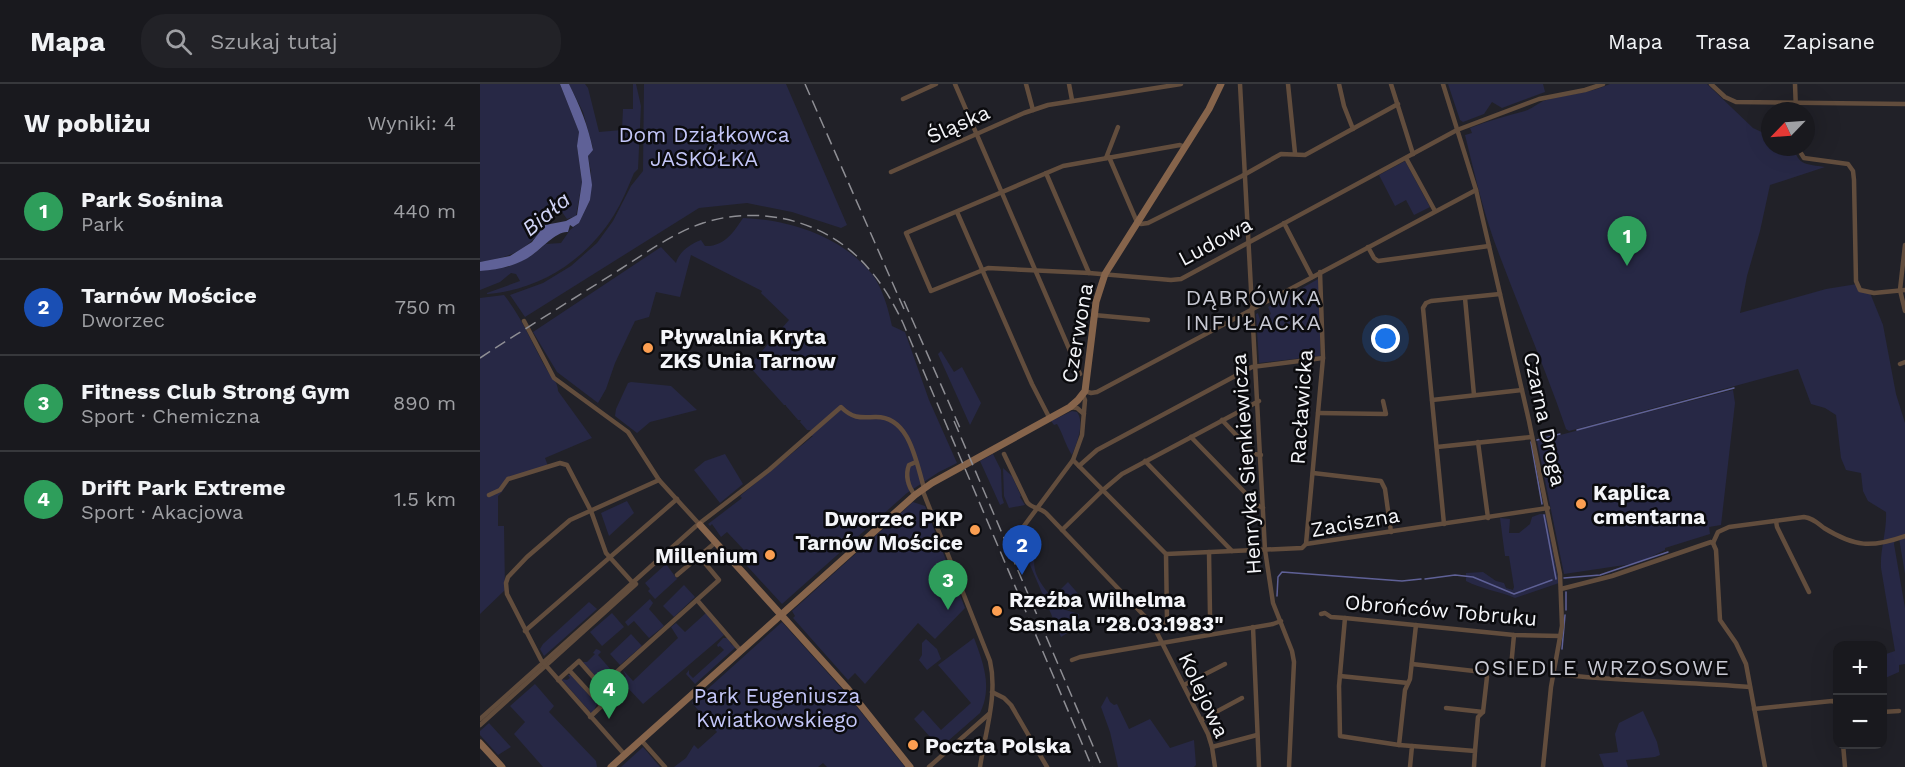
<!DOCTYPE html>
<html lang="pl">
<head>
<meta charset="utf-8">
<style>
	:root { --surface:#19191e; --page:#222227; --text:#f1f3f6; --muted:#9fa0a4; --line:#37383c; --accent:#fb9e51 }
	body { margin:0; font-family:"Work Sans",sans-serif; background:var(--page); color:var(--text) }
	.controls { position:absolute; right:18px; bottom:18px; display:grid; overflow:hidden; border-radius:12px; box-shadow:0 6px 24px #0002 }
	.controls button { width:54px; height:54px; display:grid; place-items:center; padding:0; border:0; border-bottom:2px solid var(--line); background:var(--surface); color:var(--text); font:30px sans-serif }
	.compass { position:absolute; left:1281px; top:18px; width:54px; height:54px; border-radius:50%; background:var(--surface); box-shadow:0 6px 24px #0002; rotate:245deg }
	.you { position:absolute; left:906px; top:255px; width:21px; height:21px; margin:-15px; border:4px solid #fff; border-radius:50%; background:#1a73e8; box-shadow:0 0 0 9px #1a73e833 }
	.badge { display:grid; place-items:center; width:39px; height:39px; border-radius:50%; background:var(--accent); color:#fff; font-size:20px; font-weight:700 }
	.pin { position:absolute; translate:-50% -50px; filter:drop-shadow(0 2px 3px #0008) }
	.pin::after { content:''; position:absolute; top:32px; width:21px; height:18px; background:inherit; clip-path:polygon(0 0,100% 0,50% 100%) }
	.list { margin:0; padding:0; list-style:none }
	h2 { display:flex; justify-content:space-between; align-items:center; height:78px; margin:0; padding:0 24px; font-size:26px }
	h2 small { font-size:20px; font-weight:400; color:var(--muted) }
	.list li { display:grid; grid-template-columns:39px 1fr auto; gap:18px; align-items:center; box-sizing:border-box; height:96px; padding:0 24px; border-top:2px solid var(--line) }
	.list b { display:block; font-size:22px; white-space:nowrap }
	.list p { margin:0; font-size:20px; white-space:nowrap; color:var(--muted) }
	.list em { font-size:20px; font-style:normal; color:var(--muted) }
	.icon { flex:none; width:33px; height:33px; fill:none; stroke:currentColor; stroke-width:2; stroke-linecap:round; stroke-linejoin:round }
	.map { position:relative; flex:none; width:1425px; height:683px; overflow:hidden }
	header { display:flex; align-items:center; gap:36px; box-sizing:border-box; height:84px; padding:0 30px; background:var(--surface); border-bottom:2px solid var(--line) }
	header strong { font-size:28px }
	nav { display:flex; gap:33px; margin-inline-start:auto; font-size:21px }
	.search { width:420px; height:54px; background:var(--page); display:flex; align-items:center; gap:15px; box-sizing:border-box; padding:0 21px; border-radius:24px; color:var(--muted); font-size:22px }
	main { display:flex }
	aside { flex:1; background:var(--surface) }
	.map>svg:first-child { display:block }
	.green { fill:#272845 }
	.water { fill:#5f6197 }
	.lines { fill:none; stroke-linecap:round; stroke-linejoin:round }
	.stream { stroke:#5f6197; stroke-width:1.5 }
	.street { stroke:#624d3d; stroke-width:4.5 }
	.secondary { stroke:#86644b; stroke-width:7 }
	.rail { stroke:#8e8e94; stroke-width:1.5; stroke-dasharray:12 6; stroke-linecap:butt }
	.poi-dot { fill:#fb9e51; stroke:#0b0b0e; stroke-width:2 }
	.labels { text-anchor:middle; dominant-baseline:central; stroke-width:5; stroke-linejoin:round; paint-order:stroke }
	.street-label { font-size:21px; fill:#f4f5f9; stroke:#0b0b0e }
	.park-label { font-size:21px; fill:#c4c7f9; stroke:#0b0b0e }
	.poi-label { font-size:21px; font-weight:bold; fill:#f4f5f9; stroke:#0b0b0e; text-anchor:start }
	.water-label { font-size:22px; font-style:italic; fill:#d1d4f5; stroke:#0b0b0e }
	.neighbourhood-label { font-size:22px; letter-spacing:1.5px; fill:#c8c9d3; stroke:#0b0b0e }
</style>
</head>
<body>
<header>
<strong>Mapa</strong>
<div class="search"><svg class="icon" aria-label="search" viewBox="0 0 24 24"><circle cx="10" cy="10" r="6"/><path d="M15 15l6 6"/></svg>Szukaj tutaj</div>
<nav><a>Mapa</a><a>Trasa</a><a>Zapisane</a></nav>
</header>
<main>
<aside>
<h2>W pobliżu<small>Wyniki: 4</small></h2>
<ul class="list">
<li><span class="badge" style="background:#2e9e5b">1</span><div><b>Park Sośnina</b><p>Park</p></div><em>440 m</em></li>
<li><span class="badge" style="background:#1a4fb4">2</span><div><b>Tarnów Mościce</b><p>Dworzec</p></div><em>750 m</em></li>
<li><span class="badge" style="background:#2e9e5b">3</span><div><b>Fitness Club Strong Gym</b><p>Sport · Chemiczna</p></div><em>890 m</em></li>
<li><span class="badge" style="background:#2e9e5b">4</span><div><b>Drift Park Extreme</b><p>Sport · Akacjowa</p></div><em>1.5 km</em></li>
</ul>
</aside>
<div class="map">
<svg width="1425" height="683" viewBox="0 0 1425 683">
	<rect width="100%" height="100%" fill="#212128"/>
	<g class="green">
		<path d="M0,0H80L99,48L97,63L102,98L96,132L87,135L79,124L74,122C65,128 69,135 64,142C46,168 30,173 0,178Z"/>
		<path d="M89,0H105L108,4L119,48L142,46L143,25H153V0H156L161,22L158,85L154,89C148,103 142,118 134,131C106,176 60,206 7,210V209L40,197L36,190L31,189L20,198L0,206V187L28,183L51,172L66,160L81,159L90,146L99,139L110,116L111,88L108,72L113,64L103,28Z"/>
		<polygon points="164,0 306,0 367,141 361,144 312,128 267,119 219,124 45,233 30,211 63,199 91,182 117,159 133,137 151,102 163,87"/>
		<polygon points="968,0 1063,0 1065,8 1022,24 1012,18 1004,30 983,38 980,36"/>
		<path d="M1130,0H1227L1273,44L1290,52V63H1314C1318,82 1327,80 1345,83L1290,101L1280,147L1267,192L1260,229L1346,205L1377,200L1378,202L1390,209L1403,241L1416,310L1425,339V490L1419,454L1415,455L1414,460L1425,524V580L1419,581V588L1403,595V571L1415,567L1401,484C1400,465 1407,447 1406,428L1388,417L1383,407L1381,389L1366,386L1361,374L1356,331L1345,324L1331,320L1318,285L1089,347L1086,345C1066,286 1041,229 1019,170C1004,132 995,91 985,51L992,49L990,44C1008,37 1026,32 1045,27C1054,24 1059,17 1070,15C1090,10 1110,9 1130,0Z"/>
		<polygon points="925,77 950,123 934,131 926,116 915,122 899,91"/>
		<path d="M263,134C310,136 361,152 392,190C403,205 408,224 412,242L425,248L449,316L477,379L459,388L427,409L302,520L257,471L263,465L247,448L241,453L232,440L230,442L228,440L262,414L260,412L333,352H328L331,346H327L320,338L321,336H318L306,322V321H304L269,282L309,236L281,209L282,207L211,171L200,213L176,208L169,233L155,237L135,279L126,305L118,319L77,288L53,248L181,163L196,179C199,168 210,160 221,156L225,162C244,163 254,148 263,134Z"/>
		<polygon points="840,194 840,272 779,279 776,230 778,229 780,236 791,230 788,223"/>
		<path d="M24,211C43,235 52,260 67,286C72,294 78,298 78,307L112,354L65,374L68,382L32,394C26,400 24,407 18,412V442H24L25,506L0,530V214Z"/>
		<polygon points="461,267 474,288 482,283 501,319 490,341 458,270"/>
		<polygon points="151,298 191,302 217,326 170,338 157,349 135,332 136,325 148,299"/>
		<polygon points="1253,306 1255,319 1241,441 1229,443 1230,450 1185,464 1185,466 1158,479 1084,490 1057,357"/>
		<path d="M592,327L597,328C605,339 597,359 592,371C585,360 583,350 577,340L574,341L571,337Z"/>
		<polygon points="245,370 263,400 240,419 214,386 225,377"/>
		<polygon points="513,370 521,386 522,413 524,419 520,421 500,377"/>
		<polygon points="523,384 532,392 541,412 540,413 545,421 529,424 524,412"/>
		<polygon points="147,417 154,429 129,452 121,429"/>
		<polygon points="433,418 445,422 469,484 470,486 450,503 459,511 474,498 472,490 485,524 455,555 438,539 385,600 375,589 368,596 313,534 315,532 312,527"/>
		<path d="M1060,430H1066L1079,499L1035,514C1019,507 1001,505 986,497V489L1003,488L1016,497L1024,499L1026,504L1033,506L1034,503L1029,472H1025L1020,434L1030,435L1029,449H1039L1050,440L1052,433Z"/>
		<path d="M544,462H551L556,469C548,491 568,506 579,524L599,530L598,542L581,553L544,467Z"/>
		<polygon points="186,480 197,495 175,515 168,507 170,505 165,499"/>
		<polygon points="588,498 601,513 588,526 575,511"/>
		<polygon points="204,501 215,513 194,533 183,522"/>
		<polygon points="170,515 173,519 169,525 184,542 169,554 154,537 148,542 145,538"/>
		<polygon points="109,518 117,525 64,572 60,565 63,560"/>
		<polygon points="132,529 144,543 122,562 110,548"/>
		<polygon points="226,529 244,551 163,620 146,602 135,612 130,606 146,592 143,586 153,597 198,554 191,543 196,539 205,548"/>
		<polygon points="302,538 365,608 425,683 347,683 343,679 338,683 194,683 206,674 214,661 218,665 237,648 212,619"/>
		<polygon points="151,550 162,562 140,581 130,570"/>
		<polygon points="243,554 248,554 251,560 256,563 215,600 206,590 209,586 209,590 213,594 244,566 240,562 238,563 237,561"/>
		<path d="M494,554C503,578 513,604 500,629L460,664L434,635L443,626L461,646L491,619L458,581Z"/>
		<polygon points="446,555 457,565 461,575 447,586 439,576 442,571 442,559"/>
		<polygon points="116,565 119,566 121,568 118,571 132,587 121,599 103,578 107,578 115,570 113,569"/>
		<polygon points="88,591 91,591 117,620 112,630 81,595 87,596 90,594"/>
		<polygon points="55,600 74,622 69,628 116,677 117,683 63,683 34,650 45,638 30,622"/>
		<polygon points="627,612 630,618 634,621 637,620 649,645 670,635 690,664 714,656 716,681 714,683 638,683 630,648 621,623"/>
		<polygon points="1163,627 1177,658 1180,671 1175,673 1146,676 1148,683 1124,683 1119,670 1138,668 1135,650 1139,639"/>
		<polygon points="9,639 31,663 18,671 0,651 0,647"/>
		<polygon points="163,663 180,683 141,683"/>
	</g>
	<path class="water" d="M80,0H89C100,22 108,42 113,66L108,72L112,101L110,116L99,139L93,143L90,141L88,148C76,146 58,169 46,175C31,183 17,186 0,187V178L30,172L52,158L65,141L86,137L97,131L102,98L97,62L99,48Z"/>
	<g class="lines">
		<g class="stream">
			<polyline points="1097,346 1254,304"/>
			<polyline points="1057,356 1080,350"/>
			<polyline points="1051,358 1062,420"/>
			<polyline points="1064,431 1076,495"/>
			<polyline points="1084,494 1120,491 1188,468"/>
			<polyline points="945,495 975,491 993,493 1034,510 1072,496"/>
			<polyline points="797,512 798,493 802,488 922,497 941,495"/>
			<polyline points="1086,526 1086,508"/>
			<polyline points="1082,565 1085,531"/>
		</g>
		<g class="street">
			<polyline points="475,0 600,290"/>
			<polyline points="546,0 553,26"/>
			<polyline points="589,0 592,16"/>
			<polyline points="760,0 785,466 793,519 812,567 814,578 809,683"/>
			<polyline points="808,0 815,69"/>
			<polyline points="859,0 864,22 873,45"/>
			<polyline points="911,0 933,70"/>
			<polyline points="963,0 996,106 1009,162 1049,337 1080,490 1082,542 1071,603 1063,683"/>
			<polyline points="1231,0 1245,13 1256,18 1425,20"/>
			<polyline points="1315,0 1316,27"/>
			<polyline points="423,15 456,0"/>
			<polyline points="705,63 700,61 583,82 426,149 451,207 508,184 609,189 691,196 701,195 977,46 1059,15 1105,6 1123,0"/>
			<polyline points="1317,63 1324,74 1368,80 1373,87 1374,96 1376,197 1380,206 1394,209 1425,206"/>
			<polyline points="629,73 657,138 661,140 668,139 762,92 801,70 825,71 918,20"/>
			<polyline points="626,74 638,43"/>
			<polyline points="926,74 955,127"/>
			<polyline points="411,88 544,29 568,21 701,0"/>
			<polyline points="566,89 609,189"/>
			<polyline points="477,128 552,300 569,333"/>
			<polyline points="804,139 832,193"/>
			<polyline points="1425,161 1420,206 1425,227"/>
			<polyline points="888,163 894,174 898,177 1009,162"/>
			<polyline points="985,214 994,311"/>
			<polyline points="614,231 668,236"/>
			<polyline points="44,237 74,294 148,348 179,396 220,441"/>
			<polyline points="1420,280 1425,278"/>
			<polyline points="605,307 611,309 617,308 996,106"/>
			<polyline points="952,316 1042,306"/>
			<polyline points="590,323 597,324 604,330"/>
			<polyline points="838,329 906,330 903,317"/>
			<polyline points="742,336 774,370 781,371"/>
			<polyline points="711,353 777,421 783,424"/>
			<polyline points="998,358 1008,434"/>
			<polyline points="957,363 1052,353"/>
			<path d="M524,370L547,418C552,425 560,423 566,429L673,541L728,650L732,663L735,683"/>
			<polyline points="593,376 686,470 687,536 685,539 673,541"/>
			<polyline points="665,377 752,467"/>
			<polyline points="599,382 617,366 772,283 843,274"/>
			<polyline points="833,389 901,397 905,405 911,448"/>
			<path d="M442,405L510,577C518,611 505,649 500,683"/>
			<polyline points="9,411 20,406 28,395 80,379 87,381 111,427 126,469 153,499"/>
			<path d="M435,411C428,403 425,391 429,381L436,378"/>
			<polyline points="1296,437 1297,443 1329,508"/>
			<polyline points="964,440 943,224 946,219 951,217 1020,210"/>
			<polyline points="541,446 593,376 602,351 605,316 603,311"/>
			<polyline points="582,446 623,406 642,390 779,317"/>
			<polyline points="1233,459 1236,466 1240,536 1256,559 1266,580 1285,683"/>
			<path d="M1233,459L1238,448L1249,443L1324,433C1333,434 1337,439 1344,444C1375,463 1391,464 1425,452"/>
			<polyline points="826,460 843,274 840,188"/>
			<polyline points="729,468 730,531"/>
			<polyline points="686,470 822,464 826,460 1068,424"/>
			<polyline points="197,491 236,458"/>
			<polyline points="1081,505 1132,492 1231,458 1233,459"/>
			<polyline points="217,516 261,567"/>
			<polyline points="841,530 845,529 851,533 865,534 1034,551 1080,552"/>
			<polyline points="865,534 859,602 860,652 919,661"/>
			<polyline points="773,543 779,683"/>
			<polyline points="45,547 197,415"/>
			<polyline points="592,576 600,573 793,540 801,537"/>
			<polyline points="932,580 1003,588 1007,593 1003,628 998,633 995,667"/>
			<polyline points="1031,583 1034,551"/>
			<polyline points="89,586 122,622"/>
			<path d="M1073,590C1139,597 1204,598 1270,603"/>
			<polyline points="860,592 928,599"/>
			<polyline points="78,596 99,577 121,602"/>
			<polyline points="704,601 745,580"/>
			<polyline points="512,608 524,614 531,621 567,683"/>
			<polyline points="966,624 1003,628"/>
			<polyline points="1274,625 1352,617 1355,618 1358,626"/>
			<polyline points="1402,628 1419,627"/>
			<polyline points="110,633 131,613 121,602 239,496 219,472"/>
			<path d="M0,635L216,442L289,386L361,323C372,334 379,334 395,333C430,332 436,378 444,404"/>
			<polyline points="721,636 762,614"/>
			<polyline points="0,641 156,500"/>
			<polyline points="161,656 185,683"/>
			<polyline points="1363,660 1365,683"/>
			<polyline points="932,662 995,667 994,683"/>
			<polyline points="732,663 777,651"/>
			<polyline points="145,671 61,576 27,510 26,499 28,493 47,473 90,436 179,396"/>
			<polyline points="449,683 509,630"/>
			<polyline points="930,683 932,662 919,661 925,606 930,595 936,541"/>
		</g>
		<g class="secondary">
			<polyline points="220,441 367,604 430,683"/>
			<polyline points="0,659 22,683"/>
			<polyline points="131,683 435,411 452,399 590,323 598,316 605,307 616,218 625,190 729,25 741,0"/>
		</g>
		<g class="rail">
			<polyline points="325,0 424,225"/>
			<polyline points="424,217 480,344"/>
			<path d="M0,274C46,244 93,215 139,186C166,169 193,149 223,139C281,120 349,137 389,185C403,201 414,220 423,239L612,683"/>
			<polyline points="474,337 622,683"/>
		</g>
	</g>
	<g class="poi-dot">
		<circle cx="168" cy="264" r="6"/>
		<circle cx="1101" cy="420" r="6"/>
		<circle cx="495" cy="446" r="6"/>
		<circle cx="290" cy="471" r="6"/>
		<circle cx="517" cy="527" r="6"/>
		<circle cx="433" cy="661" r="6"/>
	</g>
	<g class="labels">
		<g class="street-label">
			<text transform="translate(478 40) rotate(-24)">Śląska</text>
			<text transform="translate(735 157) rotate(-28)">Ludowa</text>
			<text transform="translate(597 249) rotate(-80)">Czerwona</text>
			<text transform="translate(821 323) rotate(-86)">Racławicka</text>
			<text transform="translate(1065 335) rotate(78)">Czarna Droga</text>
			<text transform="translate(766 380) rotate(-94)">Henryka Sienkiewicza</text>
			<text transform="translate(875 438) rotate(-10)">Zaciszna</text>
			<text transform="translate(961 526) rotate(5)">Obrońców Tobruku</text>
			<text transform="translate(724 611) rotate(65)">Kolejowa</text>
		</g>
		<g class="park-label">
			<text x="224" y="50">Dom Działkowca<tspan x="224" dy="24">JASKÓŁKA</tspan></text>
			<text x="297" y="611">Park Eugeniusza<tspan x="297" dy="24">Kwiatkowskiego</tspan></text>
		</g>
		<g class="poi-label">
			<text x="180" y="252">Pływalnia Kryta<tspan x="180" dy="24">ZKS Unia Tarnow</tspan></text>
			<text x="1113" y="408">Kaplica<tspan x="1113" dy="24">cmentarna</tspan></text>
			<text x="483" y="434" text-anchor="end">Dworzec PKP<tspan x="483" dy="24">Tarnów Mościce</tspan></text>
			<text x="278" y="471" text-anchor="end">Millenium</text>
			<text x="529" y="515">Rzeźba Wilhelma<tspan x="529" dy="24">Sasnala "28.03.1983"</tspan></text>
			<text x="445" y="661">Poczta Polska</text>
		</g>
		<g class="water-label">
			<text transform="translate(66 130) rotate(-40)">Biała</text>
		</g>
		<g class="neighbourhood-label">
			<text x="774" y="213">DĄBRÓWKA<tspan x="774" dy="25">INFUŁACKA</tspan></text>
			<text x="1122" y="583">OSIEDLE WRZOSOWE</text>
		</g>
	</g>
</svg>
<div class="controls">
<button>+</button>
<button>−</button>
</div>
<svg class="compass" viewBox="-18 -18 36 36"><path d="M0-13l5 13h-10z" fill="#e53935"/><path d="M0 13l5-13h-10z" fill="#9fa0a4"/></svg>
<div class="you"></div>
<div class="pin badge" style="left:1147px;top:182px;background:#2e9e5b">1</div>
<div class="pin badge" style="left:542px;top:491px;background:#1a4fb4">2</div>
<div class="pin badge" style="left:468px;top:526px;background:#2e9e5b">3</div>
<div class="pin badge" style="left:129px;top:635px;background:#2e9e5b">4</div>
</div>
</main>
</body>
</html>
